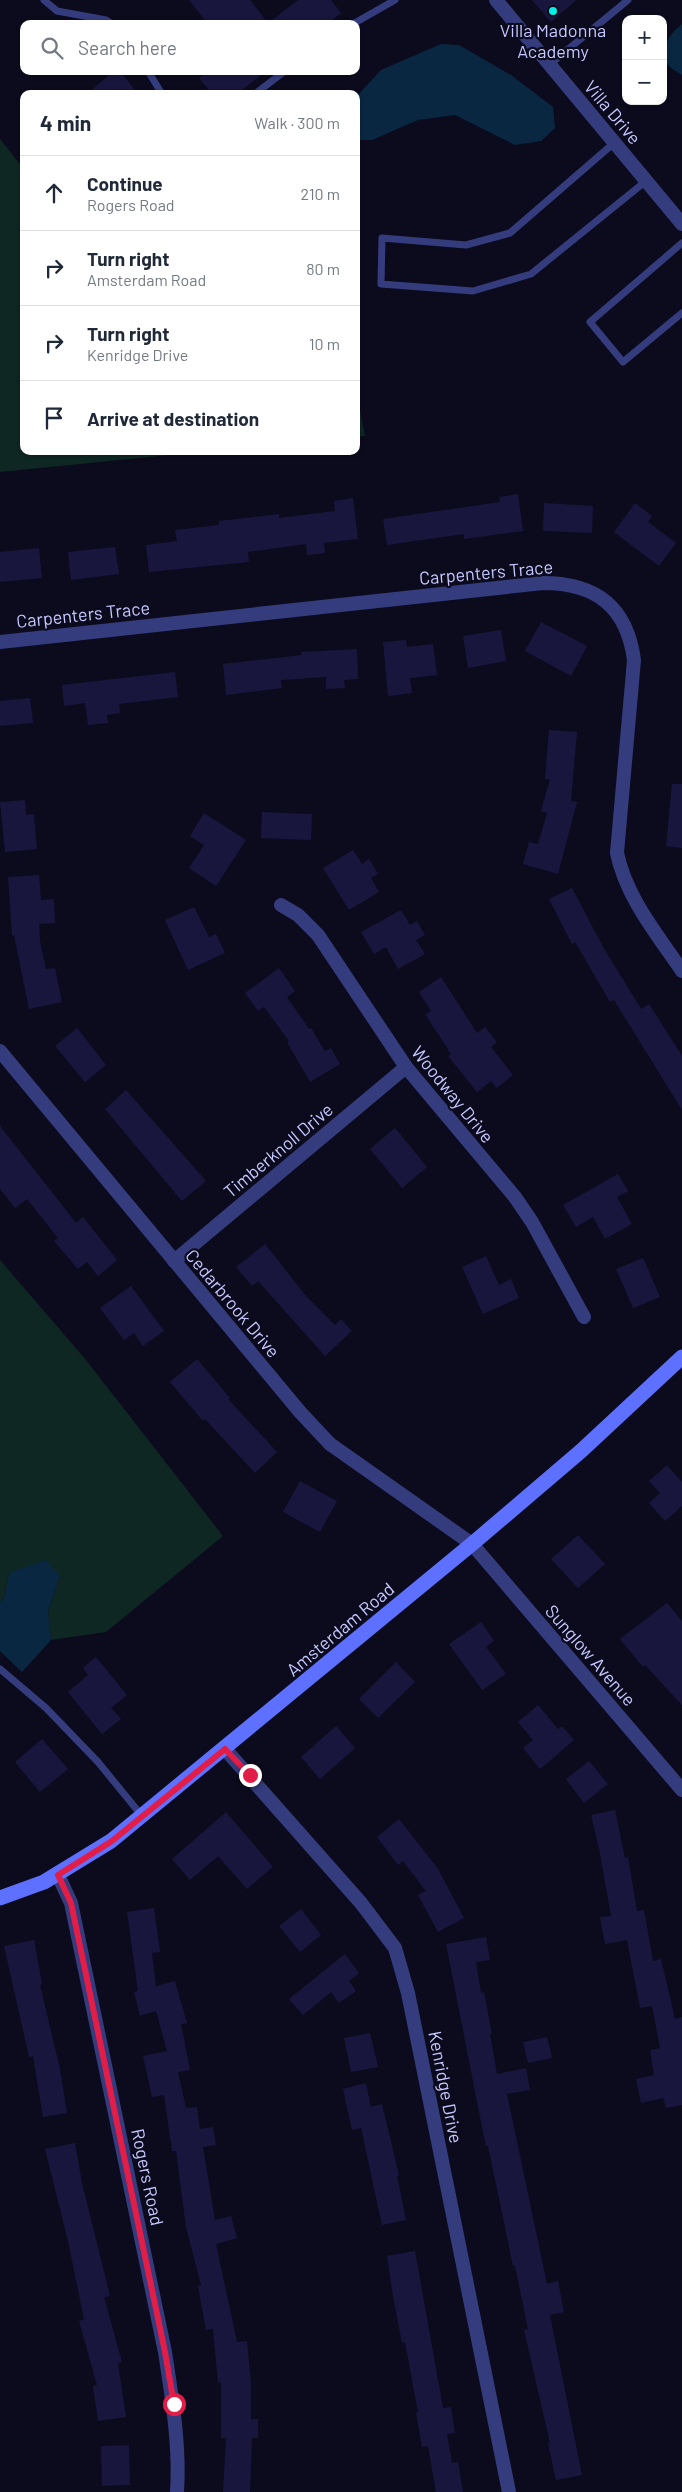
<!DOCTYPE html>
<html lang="en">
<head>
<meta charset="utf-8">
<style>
	:root { --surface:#fff; --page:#f6f6f7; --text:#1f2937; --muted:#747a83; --line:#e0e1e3 }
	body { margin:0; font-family:Barlow,sans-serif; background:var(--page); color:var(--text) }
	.controls { position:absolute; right:15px; top:15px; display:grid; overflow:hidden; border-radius:10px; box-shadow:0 1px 4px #0004 }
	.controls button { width:45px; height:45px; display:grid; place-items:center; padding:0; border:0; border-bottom:1px solid var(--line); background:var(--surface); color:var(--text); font:25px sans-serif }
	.stop { position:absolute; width:15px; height:15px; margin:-11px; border:4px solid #e11d48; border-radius:50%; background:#fff }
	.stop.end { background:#e11d48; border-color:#fff; box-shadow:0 1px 5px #0008 }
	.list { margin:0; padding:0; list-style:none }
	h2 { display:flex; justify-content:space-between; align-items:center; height:65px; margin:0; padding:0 20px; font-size:21px }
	h2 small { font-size:16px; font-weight:400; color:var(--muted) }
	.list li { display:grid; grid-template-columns:32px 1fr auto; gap:15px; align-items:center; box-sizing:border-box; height:75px; padding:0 20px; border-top:1px solid var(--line) }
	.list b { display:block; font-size:19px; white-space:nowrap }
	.list p { margin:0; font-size:16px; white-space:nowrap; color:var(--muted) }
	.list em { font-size:16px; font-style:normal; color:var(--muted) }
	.icon { flex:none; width:28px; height:28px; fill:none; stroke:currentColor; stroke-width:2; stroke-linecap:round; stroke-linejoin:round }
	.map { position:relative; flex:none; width:682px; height:2492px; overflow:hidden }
	.search { position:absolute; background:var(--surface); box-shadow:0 1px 4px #0004; left:20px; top:20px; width:340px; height:55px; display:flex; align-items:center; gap:12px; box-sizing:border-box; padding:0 18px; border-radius:10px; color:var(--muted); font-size:19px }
	.panel { position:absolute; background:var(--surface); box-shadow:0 1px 4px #0004; left:20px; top:90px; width:340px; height:365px; border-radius:10px }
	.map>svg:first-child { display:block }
	.green { fill:#0e2722 }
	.water { fill:#0a2741 }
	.building { fill:#19163e }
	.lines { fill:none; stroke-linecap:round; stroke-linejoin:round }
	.lane { stroke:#343c7d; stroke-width:7 }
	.street { stroke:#343c7d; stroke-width:14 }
	.secondary { stroke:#5d70ff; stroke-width:15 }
	.route { stroke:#e11d48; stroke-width:6 }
	.poi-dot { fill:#00f1e7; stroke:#0b0b1d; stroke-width:2 }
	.labels { text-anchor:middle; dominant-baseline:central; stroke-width:4.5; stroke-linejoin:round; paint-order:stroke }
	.poi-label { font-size:18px; fill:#c6c8ff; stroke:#0b0b1d }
	.street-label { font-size:18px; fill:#c6c8ff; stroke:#0b0b1d }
</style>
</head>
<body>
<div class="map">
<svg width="682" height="2492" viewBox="0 0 682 2492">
	<rect width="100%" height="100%" fill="#0b0b1d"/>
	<g class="green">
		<polygon points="0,139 24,169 24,451 210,451 0,472"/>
		<polygon points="356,389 365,436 356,437"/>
		<polygon points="0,1260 86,1360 223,1536 106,1632 51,1640 48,1611 60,1576 9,1573 5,1596 0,1602"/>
	</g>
	<g class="water">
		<path d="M682,24V75L671,68L663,60C663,45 670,33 682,24Z"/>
		<polygon points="441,44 459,45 511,75 553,107 555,128 541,141 515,145 455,115 418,120 372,140 356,140 356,97 381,70"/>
		<polygon points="46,1560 60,1576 48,1611 51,1640 22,1672 0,1651 0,1602 5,1596 9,1573"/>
	</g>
	<g class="building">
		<polygon points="189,0 250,0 268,23 298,0 331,0 341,13 327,24 208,24"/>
		<polygon points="532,0 576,0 551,22"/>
		<polygon points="114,71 120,71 138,94 87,94"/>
		<polygon points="208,71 266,71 237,94 212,94 199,78"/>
		<polygon points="518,494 523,531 464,539 464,534 387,545 383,519 500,502 499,497"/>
		<polygon points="353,498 358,539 324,543 325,553 307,555 306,544 248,552 249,562 149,572 146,545 177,541 175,530 219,525 219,521 279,514 279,518 335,511 334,501"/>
		<polygon points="544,503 593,506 592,533 543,531"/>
		<polygon points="635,503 652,516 648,522 676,543 659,566 614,532"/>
		<polygon points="115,547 119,574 71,580 68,552"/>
		<polygon points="39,548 42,578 0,582 0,552"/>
		<polygon points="541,622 587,646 571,676 525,651"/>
		<polygon points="501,630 506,661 468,668 463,636"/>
		<polygon points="406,640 407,647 433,644 437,675 410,678 412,693 388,696 383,642"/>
		<polygon points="357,649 358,679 344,680 345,688 326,689 326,677 281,680 282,688 226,695 223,664 302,655 301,652"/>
		<polygon points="175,672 178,697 119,704 120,713 107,715 108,723 88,725 85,703 64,706 62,685"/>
		<polygon points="30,698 33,723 0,726 0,701"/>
		<polygon points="549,730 577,732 571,801 577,802 558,874 523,864 529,842 538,844 547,813 541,811 550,779 545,779"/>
		<polygon points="672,784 682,784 682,848 666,846"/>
		<polygon points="25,800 26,815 34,814 37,849 5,852 0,802"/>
		<polygon points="262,812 312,814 311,840 261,838"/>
		<polygon points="204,813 246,840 216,886 189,868 204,845 190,836"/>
		<polygon points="353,850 362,864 369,859 378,874 371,878 379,892 349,910 323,868"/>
		<polygon points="39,875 41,900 54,899 55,923 39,924 40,941 46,969 55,968 62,1002 29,1009 14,935 12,936 8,877"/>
		<polygon points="572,888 602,945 641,1009 649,1004 682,1056 682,1110 614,1000 610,1002 575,942 572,944 549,899"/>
		<polygon points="194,907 209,937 216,934 225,953 188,970 165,920"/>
		<polygon points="401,910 410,925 417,921 425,935 416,940 425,954 398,969 386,947 374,954 361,932"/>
		<polygon points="279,968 295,991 287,997 309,1029 311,1028 325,1051 331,1048 340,1064 310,1082 287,1042 289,1041 264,1007 258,1011 245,993"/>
		<polygon points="441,977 477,1033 485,1027 497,1042 491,1047 513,1075 497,1088 491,1081 477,1092 448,1056 451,1054 425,1014 431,1011 419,992"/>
		<polygon points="77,1028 106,1065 85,1082 55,1046"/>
		<polygon points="126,1090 206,1181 182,1201 105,1109"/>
		<polygon points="0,1126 76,1223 83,1217 117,1260 98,1276 87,1262 78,1269 54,1241 58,1238 27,1199 15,1208 0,1189"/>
		<polygon points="395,1128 427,1167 402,1188 370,1149"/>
		<polygon points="618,1174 628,1191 617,1197 632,1224 605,1239 593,1217 576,1227 563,1205"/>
		<polygon points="265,1244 306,1296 335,1325 341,1319 352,1331 325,1356 258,1281 252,1286 236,1267"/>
		<polygon points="486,1256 499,1285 511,1279 519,1298 483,1314 462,1267"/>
		<polygon points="643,1258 660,1297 633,1308 616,1269"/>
		<polygon points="131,1286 164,1331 143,1346 134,1333 124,1340 100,1308"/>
		<polygon points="197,1359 230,1398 228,1399 277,1452 255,1473 205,1419 203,1421 170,1382"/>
		<polygon points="667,1465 682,1482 682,1506 665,1521 649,1503 660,1493 649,1481"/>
		<polygon points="300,1481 337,1501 320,1532 283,1512"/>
		<polygon points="578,1535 605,1564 578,1588 551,1559"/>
		<polygon points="667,1603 682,1621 682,1705 645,1665 643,1667 620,1639"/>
		<polygon points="481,1622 494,1641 486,1647 506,1674 482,1690 449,1644"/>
		<polygon points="96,1657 127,1695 111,1708 121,1719 102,1734 68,1692 88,1675 83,1668"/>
		<polygon points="396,1662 415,1682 378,1718 359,1699"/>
		<polygon points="538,1705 558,1729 562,1726 574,1740 540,1769 523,1748 533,1740 518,1722"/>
		<polygon points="336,1726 355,1748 320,1779 301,1757"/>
		<polygon points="42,1739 68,1769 40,1792 15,1762"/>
		<polygon points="589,1761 608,1784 584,1803 566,1779"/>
		<polygon points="615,1810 625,1858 628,1857 637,1911 644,1910 653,1961 661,1959 675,2019 682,2017 682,2105 666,2108 663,2098 641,2103 636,2079 654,2075 650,2050 660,2048 652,2006 640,2008 627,1940 605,1944 600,1917 611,1916 599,1848 591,1815"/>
		<polygon points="226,1812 273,1867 247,1889 218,1856 190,1880 172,1859"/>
		<polygon points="399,1819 438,1869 464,1918 438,1932 418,1895 426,1891 403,1861 398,1865 377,1837"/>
		<polygon points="154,1908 160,1952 152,1953 156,1986 175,1981 187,2023 181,2024 190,2070 178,2072 186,2108 197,2107 200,2129 213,2127 216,2145 203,2147 215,2220 231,2216 237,2238 216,2244 237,2342 247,2341 251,2384 251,2419 258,2419 258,2438 252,2438 250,2492 223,2492 226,2438 221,2438 221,2382 218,2383 213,2329 206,2330 198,2286 201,2285 186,2227 176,2151 172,2151 164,2095 152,2097 143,2056 167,2051 156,2011 140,2016 134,1992 138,1991 127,1912"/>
		<polygon points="301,1909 321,1935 300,1952 279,1926"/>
		<polygon points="486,1937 490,1960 476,1962 481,1993 484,1992 492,2034 490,2034 497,2074 526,2068 530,2090 507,2094 547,2284 558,2281 564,2312 550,2315 582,2475 556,2480 548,2443 550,2443 524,2330 528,2329 515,2266 513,2266 488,2146 486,2146 479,2112 446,1944"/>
		<polygon points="34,1940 42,1984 40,1985 60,2069 67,2113 43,2117 33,2056 29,2057 4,1946"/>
		<polygon points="345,1954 359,1973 349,1981 356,1991 339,2003 331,1992 303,2015 289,1999"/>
		<polygon points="370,2033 378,2067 351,2072 344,2038"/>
		<polygon points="547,2037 552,2058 528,2063 523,2042"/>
		<polygon points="366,2083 371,2107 382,2104 399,2175 397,2176 406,2220 382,2225 361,2128 352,2130 343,2089"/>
		<polygon points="75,2143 82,2183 110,2296 104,2297 122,2362 118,2363 126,2417 98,2421 93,2386 97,2385 79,2321 84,2319 68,2241 45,2149"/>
		<polygon points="415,2251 443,2408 451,2407 455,2433 447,2434 452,2463 458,2462 463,2492 436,2492 428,2446 422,2447 416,2413 418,2412 405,2342 402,2343 394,2302 387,2256"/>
		<polygon points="129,2445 130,2485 102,2486 101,2446"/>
	</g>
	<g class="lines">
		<g class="lane">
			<polyline points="44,0 57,11 106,20 112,24"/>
			<polyline points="353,24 395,0"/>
			<polyline points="549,65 628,0"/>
			<polyline points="148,71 162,94"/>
			<polyline points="255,94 285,71"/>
			<polyline points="614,143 510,233 466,245 382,238 381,284 473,291 531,274 646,181"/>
			<polyline points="682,243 590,322 623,362 682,313"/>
			<polyline points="0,1669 46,1708 98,1762 142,1816"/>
		</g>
		<g class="street">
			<polyline points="496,0 682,224"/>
			<path d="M0,642L543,583C596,583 627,607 634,660L617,853C626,897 657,934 682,971"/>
			<polyline points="281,905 298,915 318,935 406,1067 515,1197 532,1222 584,1317"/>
			<polyline points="0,1051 300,1412 330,1444 472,1544 682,1790"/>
			<polyline points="174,1261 406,1067"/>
			<polyline points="225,1749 361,1903 395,1948 408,1993 509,2492"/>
			<path d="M58,1875L71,1903L165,2352C172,2398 180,2445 177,2492"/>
		</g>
		<polyline class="secondary" points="0,1898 44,1882 111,1841 472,1544 581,1451 682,1357"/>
	</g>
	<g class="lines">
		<polyline class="route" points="174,2404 165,2352 71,1903 58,1875 112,1841 225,1749 250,1775"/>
	</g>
	<circle class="poi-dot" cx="553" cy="11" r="5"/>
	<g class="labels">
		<g class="poi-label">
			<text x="553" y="30">Villa Madonna<tspan x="553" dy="21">Academy</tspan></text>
		</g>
		<g class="street-label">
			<text transform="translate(613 112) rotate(50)">Villa Drive</text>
			<text transform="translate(486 572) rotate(-5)">Carpenters Trace</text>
			<text transform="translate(83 614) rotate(-6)">Carpenters Trace</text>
			<text transform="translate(453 1094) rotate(51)">Woodway Drive</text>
			<text transform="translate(278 1150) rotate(-40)">Timberknoll Drive</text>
			<text transform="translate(233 1303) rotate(50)">Cedarbrook Drive</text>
			<text transform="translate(340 1629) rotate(-40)">Amsterdam Road</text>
			<text transform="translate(591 1655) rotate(49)">Sunglow Avenue</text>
			<text transform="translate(446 2087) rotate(79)">Kenridge Drive</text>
			<text transform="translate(148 2177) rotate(78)">Rogers Road</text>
		</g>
	</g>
</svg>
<div class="controls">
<button>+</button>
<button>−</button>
</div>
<div class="stop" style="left:174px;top:2404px"></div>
<div class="stop end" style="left:250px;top:1775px"></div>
<div class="search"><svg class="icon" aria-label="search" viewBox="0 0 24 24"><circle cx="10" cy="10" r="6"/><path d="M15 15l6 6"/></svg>Search here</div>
<section class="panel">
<h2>4 min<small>Walk · 300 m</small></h2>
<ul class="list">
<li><svg class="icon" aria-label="ahead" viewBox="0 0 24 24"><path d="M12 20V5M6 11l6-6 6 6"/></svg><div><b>Continue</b><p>Rogers Road</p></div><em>210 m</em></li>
<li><svg class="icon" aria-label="right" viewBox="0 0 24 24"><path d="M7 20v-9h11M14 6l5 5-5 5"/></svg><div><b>Turn right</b><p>Amsterdam Road</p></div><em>80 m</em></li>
<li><svg class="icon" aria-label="right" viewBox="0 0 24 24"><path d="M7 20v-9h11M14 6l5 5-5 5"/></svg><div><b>Turn right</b><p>Kenridge Drive</p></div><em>10 m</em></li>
<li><svg class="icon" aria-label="arrive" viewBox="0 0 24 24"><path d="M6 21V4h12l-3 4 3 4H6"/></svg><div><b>Arrive at destination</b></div></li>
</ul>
</section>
</div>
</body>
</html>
